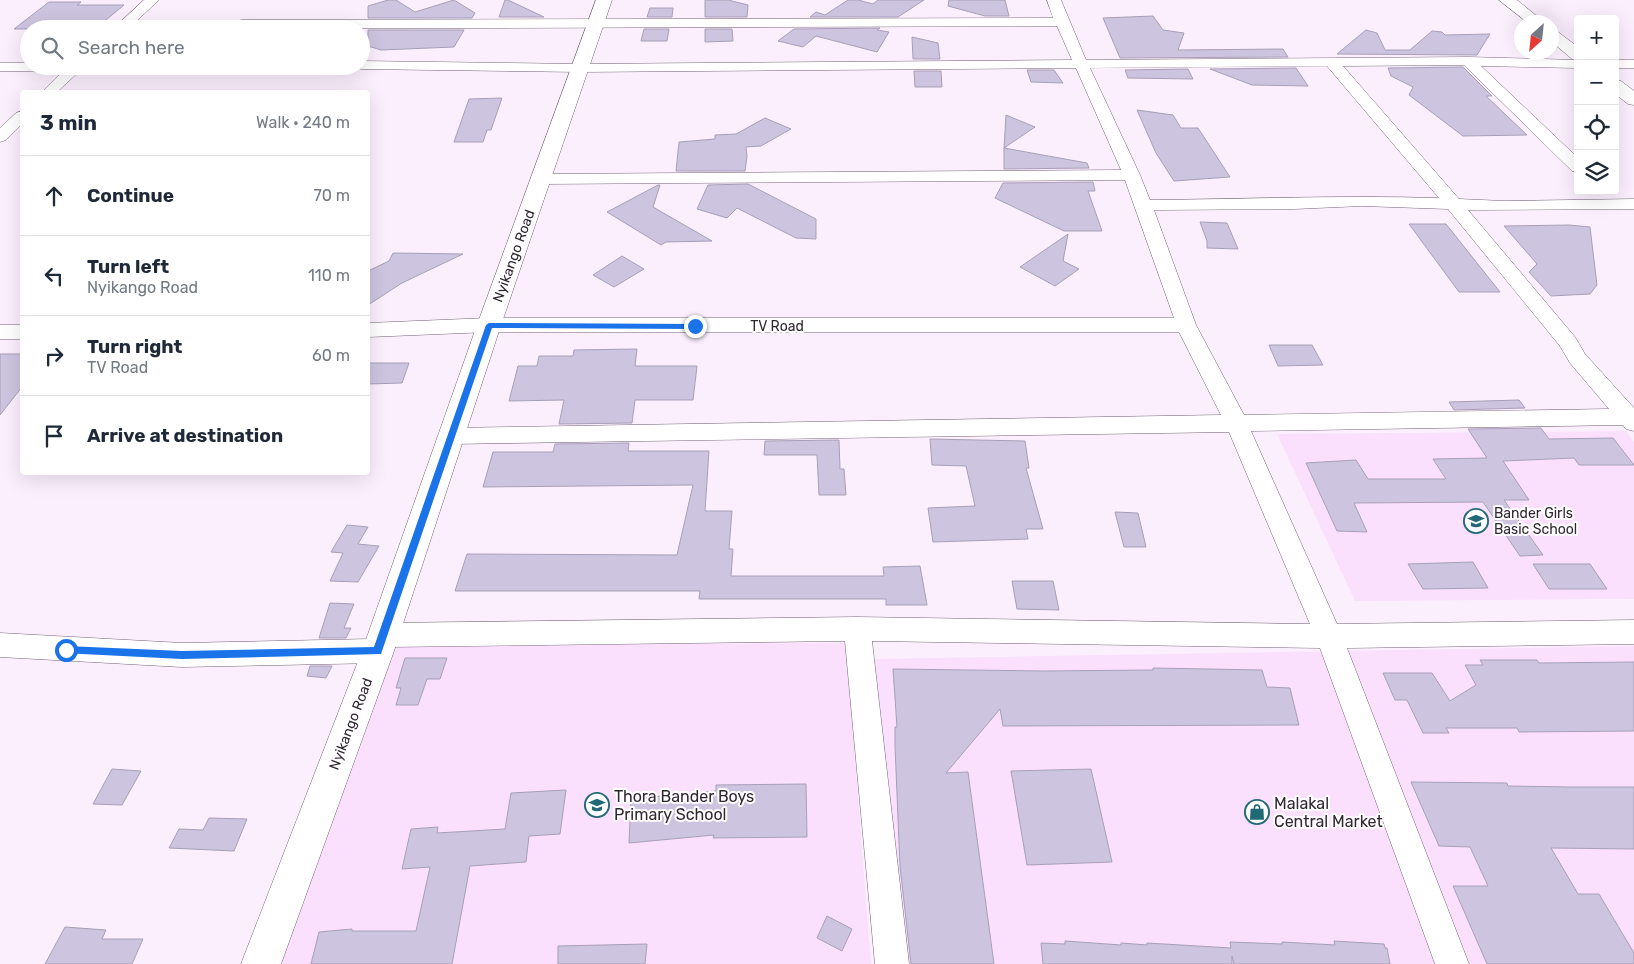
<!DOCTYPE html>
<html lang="en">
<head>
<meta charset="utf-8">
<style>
	:root { --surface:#fff; --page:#f6f6f7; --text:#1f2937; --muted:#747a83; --line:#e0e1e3 }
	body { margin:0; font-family:Rubik,sans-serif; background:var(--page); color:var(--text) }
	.controls { position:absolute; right:15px; top:15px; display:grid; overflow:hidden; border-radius:5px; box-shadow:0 5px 20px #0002 }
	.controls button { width:45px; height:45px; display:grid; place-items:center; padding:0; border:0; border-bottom:1px solid var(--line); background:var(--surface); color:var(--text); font:25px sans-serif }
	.compass { position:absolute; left:1514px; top:15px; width:45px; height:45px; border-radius:50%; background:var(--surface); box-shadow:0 5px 20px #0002; rotate:207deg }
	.stop { position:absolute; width:15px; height:15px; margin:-11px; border:4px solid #1a73e8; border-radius:50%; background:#fff }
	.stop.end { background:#1a73e8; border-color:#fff; box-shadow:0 1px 5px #0008 }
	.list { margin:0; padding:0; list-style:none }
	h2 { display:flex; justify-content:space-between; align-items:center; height:65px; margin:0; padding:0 20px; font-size:21px }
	h2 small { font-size:16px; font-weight:400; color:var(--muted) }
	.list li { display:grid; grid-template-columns:32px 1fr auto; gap:15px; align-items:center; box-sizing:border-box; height:80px; padding:0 20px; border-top:1px solid var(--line) }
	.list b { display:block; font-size:19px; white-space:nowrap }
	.list p { margin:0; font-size:16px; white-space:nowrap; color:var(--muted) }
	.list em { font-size:16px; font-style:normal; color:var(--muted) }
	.icon { flex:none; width:28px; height:28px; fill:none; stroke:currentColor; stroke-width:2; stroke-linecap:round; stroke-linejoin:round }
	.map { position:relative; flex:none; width:1634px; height:964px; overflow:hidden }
	.search { position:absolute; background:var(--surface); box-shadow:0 5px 20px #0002; left:20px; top:20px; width:350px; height:55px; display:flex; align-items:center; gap:12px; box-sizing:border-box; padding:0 18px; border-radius:28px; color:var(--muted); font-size:19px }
	.panel { position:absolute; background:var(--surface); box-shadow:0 5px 20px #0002; left:20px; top:90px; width:350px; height:385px; border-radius:5px }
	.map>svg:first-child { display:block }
	.built { fill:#fae0fd }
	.building { fill:#cdc5df; stroke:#a79fb8 }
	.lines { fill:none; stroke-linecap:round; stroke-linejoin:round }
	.street-casing { stroke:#746377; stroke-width:1 }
	.secondary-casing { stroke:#746377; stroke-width:1 }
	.street { fill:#fff; fill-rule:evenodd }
	.secondary { fill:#fff; fill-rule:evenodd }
	.route { fill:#1a73e8 }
	.labels { text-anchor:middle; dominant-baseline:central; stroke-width:4; stroke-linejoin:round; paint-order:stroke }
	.street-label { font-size:14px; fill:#302831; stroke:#fff }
	.poi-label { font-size:14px; fill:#302831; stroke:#fff; text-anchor:start }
	.near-poi-label { font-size:16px; fill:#302831; stroke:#fff; text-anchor:start }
</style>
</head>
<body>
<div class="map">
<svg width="1634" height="964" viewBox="0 0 1634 964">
	<rect width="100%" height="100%" fill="#fbeffd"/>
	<g class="built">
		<polygon points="1626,431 1634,442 1634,599 1355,601 1277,434"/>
		<polygon points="846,643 871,964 280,964 390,646"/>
		<polygon points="1634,646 1634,964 884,964 875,659"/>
	</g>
	<g class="building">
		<polygon points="388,0 396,0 415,12 454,0 475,13 472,18 368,18 368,6"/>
		<polygon points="505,0 508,0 544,17 499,17"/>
		<polygon points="705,0 728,0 748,5 747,17 705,17"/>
		<polygon points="848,0 858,0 873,4 878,0 924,0 898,17 810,17 816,12 825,15"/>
		<polygon points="949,0 1005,0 1009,16 985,16 948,6"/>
		<polygon points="49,2 81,2 77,5 124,5 95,29 14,29"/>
		<polygon points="650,8 673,8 672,17 647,17"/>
		<polygon points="1153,16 1163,30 1184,33 1178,50 1283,49 1288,57 1120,58 1103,18"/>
		<polygon points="880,28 877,30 889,32 877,52 816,36 803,47 778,41 794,29"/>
		<polygon points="644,29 669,29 667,41 641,41"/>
		<polygon points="705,29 732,29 733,41 705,42"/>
		<polygon points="368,30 464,30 454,47 381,50 368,46"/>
		<polygon points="1366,30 1377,33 1385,50 1410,50 1432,31 1442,32 1445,35 1490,34 1477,55 1337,54"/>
		<polygon points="912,37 938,43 940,59 913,59"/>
		<polygon points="1463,67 1492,96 1486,96 1527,135 1463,136 1409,95 1413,87 1391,76 1388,68"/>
		<polygon points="1296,68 1308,86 1252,85 1210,69"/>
		<polygon points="1188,69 1193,79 1128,78 1125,70"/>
		<polygon points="1027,70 1054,70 1063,83 1031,82"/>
		<polygon points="914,71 941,71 942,87 915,87"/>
		<polygon points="502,98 491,130 487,130 483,142 454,142 469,99"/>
		<polygon points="1137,110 1173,115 1181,128 1198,128 1230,177 1174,181 1156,153"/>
		<polygon points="1006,115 1035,127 1004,148"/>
		<polygon points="765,118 791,129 761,146 746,147 747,156 745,171 676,171 679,142 715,139 715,135 736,134"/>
		<polygon points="1004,148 1087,163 1089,168 1004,169"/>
		<polygon points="1093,182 1095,191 1088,191 1102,231 1064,231 995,198 1003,183"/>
		<polygon points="748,184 816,219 816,239 796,238 737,208 727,218 697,209 708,185"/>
		<polygon points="658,185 660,185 653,207 712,241 666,242 661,245 607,212"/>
		<polygon points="1200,222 1227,223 1238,249 1207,248 1207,241"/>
		<polygon points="1409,224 1446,224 1500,292 1459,292"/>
		<polygon points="1569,225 1590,227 1597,285 1590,294 1551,296 1529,272 1537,264 1504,226"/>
		<polygon points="1068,234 1063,261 1079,269 1055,286 1020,267"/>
		<polygon points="393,253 463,254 402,283 368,305 368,271 389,261"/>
		<polygon points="622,256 644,269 614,287 593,275"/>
		<polygon points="1269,345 1312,345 1323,365 1278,366"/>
		<polygon points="637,349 635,366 697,366 693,400 635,400 632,423 559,424 564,400 509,401 518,366 537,366 539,356 573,356 574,350"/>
		<polygon points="0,354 22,354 22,387 0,415"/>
		<polygon points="368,363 409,363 402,383 368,384"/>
		<polygon points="1519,400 1525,408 1454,410 1449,402"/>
		<polygon points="1541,428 1549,439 1613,438 1634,465 1579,465 1574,458 1503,461 1529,500 1504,500 1543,555 1520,556 1483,502 1354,503 1367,532 1337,531 1306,463 1356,460 1368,479 1446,479 1433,459 1487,458 1468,429"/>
		<polygon points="930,439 1025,441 1029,468 1026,468 1043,529 1026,529 1028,539 933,542 928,508 975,506 966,466 932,465"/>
		<polygon points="839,440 840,469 844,469 846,495 819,495 817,455 764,455 765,441"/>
		<polygon points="629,443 628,451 709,451 705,511 732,511 729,549 733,549 731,576 884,576 883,567 920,566 927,605 886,605 886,599 699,599 700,591 455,591 467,554 677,555 693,485 483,487 493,452 553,452 555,444"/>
		<polygon points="1115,512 1138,513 1146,547 1124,547"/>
		<polygon points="347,525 368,527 358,544 379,546 358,582 330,581 343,553 331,552"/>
		<polygon points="1473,562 1488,588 1423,589 1408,564"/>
		<polygon points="1533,564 1590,564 1607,589 1549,589"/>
		<polygon points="1012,581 1053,581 1059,610 1017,609"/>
		<polygon points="330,603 354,604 344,628 351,628 346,638 319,638"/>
		<polygon points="405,658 447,658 440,679 427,679 418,705 396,705 401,688 396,688"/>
		<polygon points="1480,660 1537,660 1539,663 1634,662 1634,731 1519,732 1517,728 1446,728 1449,733 1423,733 1407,700 1395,700 1383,673 1432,673 1450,701 1476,685 1465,665 1483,665"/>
		<polygon points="310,666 332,666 326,678 307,676"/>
		<polygon points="1153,668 1262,670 1267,687 1290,688 1299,725 1003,726 1000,709 946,773 968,772 994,964 911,964 900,866 895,746 895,727 897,727 893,669 1044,671 1153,670"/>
		<polygon points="112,769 141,771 122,805 93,804"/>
		<polygon points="1091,769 1112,862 1027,865 1011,771"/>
		<polygon points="1411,782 1507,783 1508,786 1570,787 1634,787 1634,849 1551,848 1578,894 1599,894 1634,953 1634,964 1487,964 1453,886 1488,886 1470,847 1439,846"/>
		<polygon points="806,784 807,837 713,838 714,835 629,843 631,799 716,791 716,785"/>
		<polygon points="566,790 560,834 529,836 526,862 470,866 452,964 311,964 319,932 352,929 352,931 416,931 430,867 402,869 411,829 438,827 437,833 505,829 511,793"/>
		<polygon points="209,818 247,819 234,851 169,848 179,829 203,830"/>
		<polygon points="827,916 852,929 842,951 817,938"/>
		<polygon points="65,927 106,930 102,939 143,939 132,964 45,964"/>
		<polygon points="1065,941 1121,945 1121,943 1147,945 1147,943 1231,948 1230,942 1282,944 1282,942 1335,945 1334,941 1384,944 1385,948 1387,948 1390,964 1234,964 1232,956 1232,964 1043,964 1041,943 1065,944"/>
		<polygon points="647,944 645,964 558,964 558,946"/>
	</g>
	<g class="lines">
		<defs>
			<g id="street">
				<polygon points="144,0 159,0 128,29 113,29"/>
				<path d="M1047,0H1061L1086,60L1468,57L1578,60V68L1481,66L1578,158V172L1572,171L1464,65L1343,66L1459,199L1504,201L1634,199V209L1468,210L1575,337L1585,354L1634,408V431L1626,429L1623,425L1251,431L1337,624L1634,620V644L1347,648L1469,964H1435L1320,648L872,641L909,964H875L845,641L390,647L392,651L388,660L378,663L182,667L0,657V633L182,643L371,639L369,635L373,627L383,623L857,617L1310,624L1229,432L451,444L443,442L440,436L443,430L451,428L1221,415L1179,332H489L368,337V323L489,318H1174L1125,180L542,184L536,183L533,179L536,175L542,174L1121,170L1076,68L580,72L361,69L355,66H361V61L580,64L1072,60L1057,26L212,29L214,26L242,20L1053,18ZM1327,66L1439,198C1343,195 1246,199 1150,200L1140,175L1090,68ZM1362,206L1448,209L1560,346L1570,363L1609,409L1244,415L1196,325L1154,210L1294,209Z"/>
				<rect x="1615" y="60" width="19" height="8"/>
				<polygon points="0,63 29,63 29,66 85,66 57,92 42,92 62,72 0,71"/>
				<polygon points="22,111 22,124 6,140 0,142 0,128 16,113"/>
				<rect x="0" y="325" width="22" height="14"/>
			</g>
			<g id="secondary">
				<polygon points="596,0 612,0 501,325 394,651 281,964 241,964 362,651 477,325"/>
				<polygon points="1499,0 1517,0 1544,22 1527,22"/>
				<polygon points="1552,30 1558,32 1578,47 1578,60 1572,59 1552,42"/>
				<polygon points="1615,80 1621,81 1634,91 1634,105 1628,104 1615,94"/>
			</g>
		</defs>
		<use href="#street" class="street-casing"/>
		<use href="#secondary" class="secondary-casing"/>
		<use href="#street" class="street"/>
		<use href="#secondary" class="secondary"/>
	</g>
	<polygon class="route" points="489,323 695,324 698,326 695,329 492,328 381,654 182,659 62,653 61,650 66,646 182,651 374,647 486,325"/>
	<defs>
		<symbol id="school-ring" viewBox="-11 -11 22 22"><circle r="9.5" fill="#fff" stroke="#206975" stroke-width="1.5"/><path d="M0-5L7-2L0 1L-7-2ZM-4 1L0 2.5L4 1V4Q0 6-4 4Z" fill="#206975"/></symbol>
		<symbol id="shop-ring" viewBox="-11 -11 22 22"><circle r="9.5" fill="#fff" stroke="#206975" stroke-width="1.5"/><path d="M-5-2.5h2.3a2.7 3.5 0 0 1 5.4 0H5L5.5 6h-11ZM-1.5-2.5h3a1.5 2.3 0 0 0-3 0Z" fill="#206975"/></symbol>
	</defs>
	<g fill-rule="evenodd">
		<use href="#school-ring" x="1462" y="507" width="28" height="28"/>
		<use href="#school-ring" x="583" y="791" width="28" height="28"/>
		<use href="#shop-ring" x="1243" y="798" width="28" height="28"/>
	</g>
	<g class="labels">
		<g class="street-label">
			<text transform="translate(514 256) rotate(-70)">Nyikango Road</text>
			<text x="777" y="326">TV Road</text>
			<text transform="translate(351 724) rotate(-69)">Nyikango Road</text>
		</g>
		<g class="poi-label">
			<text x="1494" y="513">Bander Girls<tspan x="1494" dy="16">Basic School</tspan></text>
		</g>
		<g class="near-poi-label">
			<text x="614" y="796">Thora Bander Boys<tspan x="614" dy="18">Primary School</tspan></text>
			<text x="1274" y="803">Malakal<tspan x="1274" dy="18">Central Market</tspan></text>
		</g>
	</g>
</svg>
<div class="controls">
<button>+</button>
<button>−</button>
<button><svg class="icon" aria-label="locate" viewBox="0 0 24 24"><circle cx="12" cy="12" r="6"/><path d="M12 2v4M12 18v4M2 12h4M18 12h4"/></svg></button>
<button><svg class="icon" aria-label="layers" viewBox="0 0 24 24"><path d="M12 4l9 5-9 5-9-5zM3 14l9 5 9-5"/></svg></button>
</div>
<svg class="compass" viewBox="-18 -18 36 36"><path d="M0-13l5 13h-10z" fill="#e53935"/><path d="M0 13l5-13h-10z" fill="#747a83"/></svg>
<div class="stop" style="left:66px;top:650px"></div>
<div class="stop end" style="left:695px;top:326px"></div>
<div class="search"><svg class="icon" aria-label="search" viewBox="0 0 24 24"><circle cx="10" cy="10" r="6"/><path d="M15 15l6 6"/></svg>Search here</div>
<section class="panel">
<h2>3 min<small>Walk · 240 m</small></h2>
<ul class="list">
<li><svg class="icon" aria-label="ahead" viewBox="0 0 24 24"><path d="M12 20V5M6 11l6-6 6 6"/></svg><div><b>Continue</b></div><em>70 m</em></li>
<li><svg class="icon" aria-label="left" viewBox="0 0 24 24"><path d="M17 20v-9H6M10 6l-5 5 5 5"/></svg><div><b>Turn left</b><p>Nyikango Road</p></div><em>110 m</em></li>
<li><svg class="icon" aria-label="right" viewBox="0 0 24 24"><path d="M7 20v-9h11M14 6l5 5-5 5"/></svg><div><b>Turn right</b><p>TV Road</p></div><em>60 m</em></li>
<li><svg class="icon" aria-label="arrive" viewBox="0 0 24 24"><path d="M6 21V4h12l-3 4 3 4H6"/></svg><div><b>Arrive at destination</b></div></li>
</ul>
</section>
</div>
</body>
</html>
